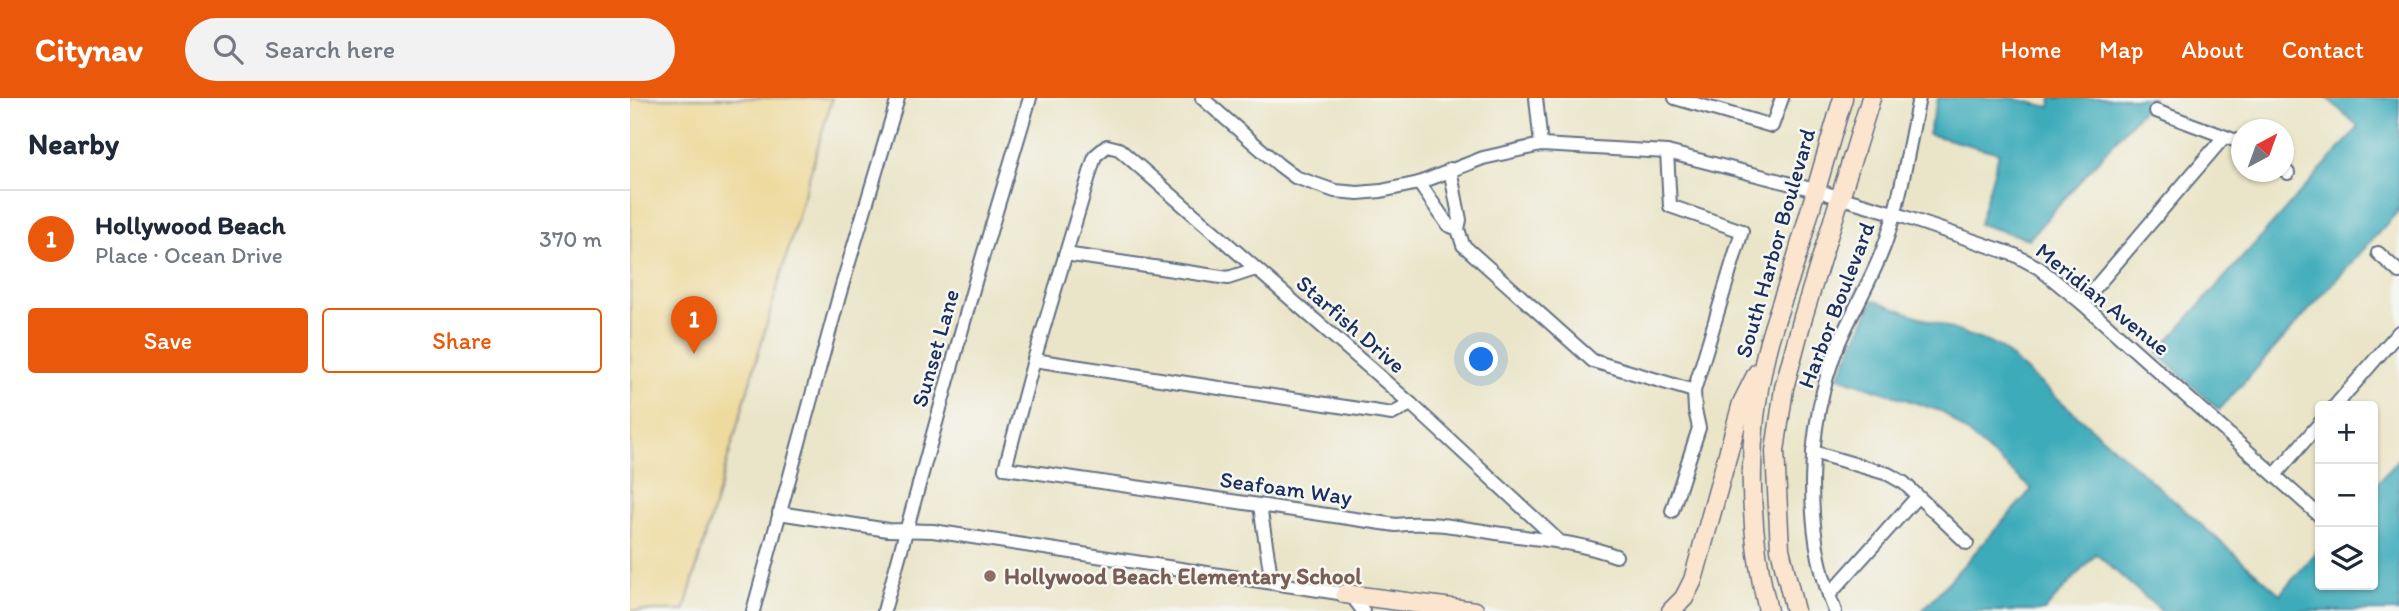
<!DOCTYPE html>
<html lang="en">
<head>
<meta charset="utf-8">
<style>
	:root { --surface:#fff; --page:#f2f2f3; --text:#1f2937; --muted:#747a83; --line:#e0e1e3; --accent:#ea580c }
	body { margin:0; font-family:Itim,sans-serif; background:var(--page); color:var(--text) }
	.controls { position:absolute; right:21px; bottom:21px; display:grid; overflow:hidden; border-radius:7px; box-shadow:0 2px 5px #0004 }
	.controls button { width:63px; height:63px; display:grid; place-items:center; padding:0; border:0; border-bottom:2px solid var(--line); background:var(--surface); color:var(--text); font:35px sans-serif }
	.compass { position:absolute; left:1601px; top:21px; width:63px; height:63px; border-radius:50%; background:var(--surface); box-shadow:0 2px 5px #0004; rotate:41deg }
	.you { position:absolute; left:852px; top:262px; width:24px; height:24px; margin:-18px; border:5px solid #fff; border-radius:50%; background:#1a73e8; box-shadow:0 0 0 10px #1a73e833 }
	.badge { display:grid; place-items:center; width:46px; height:46px; border-radius:50%; background:var(--accent); color:#fff; font-size:23px; font-weight:700 }
	.pin { position:absolute; translate:-50% -58px; filter:drop-shadow(0 2px 4px #0008) }
	.pin::after { content:''; position:absolute; top:37px; width:24px; height:21px; background:inherit; clip-path:polygon(0 0,100% 0,50% 100%) }
	.list { margin:0; padding:0; list-style:none }
	h2 { display:flex; justify-content:space-between; align-items:center; height:91px; margin:0; padding:0 28px; font-size:30px }
	h2 small { font-size:23px; font-weight:400; color:var(--muted) }
	.list li { display:grid; grid-template-columns:46px 1fr auto; gap:21px; align-items:center; box-sizing:border-box; height:98px; padding:0 28px; border-top:2px solid var(--line) }
	.list b { display:block; font-size:26px; white-space:nowrap }
	.list p { margin:0; font-size:23px; white-space:nowrap; color:var(--muted) }
	.list em { font-size:23px; font-style:normal; color:var(--muted) }
	.actions { display:flex; gap:14px; padding:21px 28px }
	.actions a { flex:1; padding:16px 0; border:2px solid var(--accent); border-radius:7px; text-align:center; font-size:24px; color:var(--accent) }
	.actions .main { background:var(--accent); color:#fff }
	.icon { flex:none; width:38px; height:38px; fill:none; stroke:currentColor; stroke-width:2; stroke-linecap:round; stroke-linejoin:round }
	.map { position:relative; flex:none; width:1769px; height:513px; overflow:hidden }
	header { display:flex; align-items:center; gap:42px; box-sizing:border-box; height:98px; padding:0 35px; background:var(--accent); color:#fff }
	header strong { font-size:33px }
	nav { display:flex; gap:38px; margin-inline-start:auto; font-size:24px }
	.search { width:490px; height:63px; background:var(--page); display:flex; align-items:center; gap:18px; box-sizing:border-box; padding:0 24px; border-radius:38px; color:var(--muted); font-size:26px }
	main { display:flex }
	aside { flex:1; background:var(--surface) }
	.map>svg:first-child { display:block }
	.sand { fill:#eeda9e; stroke:#84847e; stroke-width:2 }
	.water { fill:#3cabba; stroke:#2c6d8c; stroke-width:2 }
	.lines { fill:none; stroke-linecap:round; stroke-linejoin:round }
	.street-casing { stroke:#636f83; stroke-width:16 }
	.secondary-casing { stroke:#636f83; stroke-width:21 }
	.street { stroke:#fff; stroke-width:12 }
	.secondary { stroke:#fce5cf; stroke-width:18 }
	.education-dot { fill:#8d6e63; stroke:#f6f6f2; stroke-width:2.5 }
	.labels { text-anchor:middle; dominant-baseline:central; stroke-width:5; stroke-linejoin:round; paint-order:stroke }
	.street-label { font-size:23px; fill:#1b2f5e; stroke:#f6f6f2 }
	.education-label { font-size:23px; font-weight:bold; fill:#785e54; stroke:#f6f6f2; text-anchor:start }
</style>
</head>
<body>
<header>
<strong>Citynav</strong>
<div class="search"><svg class="icon" aria-label="search" viewBox="0 0 24 24"><circle cx="10" cy="10" r="6"/><path d="M15 15l6 6"/></svg>Search here</div>
<nav><a>Home</a><a>Map</a><a>About</a><a>Contact</a></nav>
</header>
<main>
<aside>
<h2>Nearby<small></small></h2>
<ul class="list">
<li><span class="badge">1</span><div><b>Hollywood Beach</b><p>Place · Ocean Drive</p></div><em>370 m</em></li>
</ul>
<div class="actions"><a class="main">Save</a><a>Share</a></div>
</aside>
<div class="map">
<svg width="1769" height="513" viewBox="0 0 1769 513">
	<rect width="100%" height="100%" fill="#f6f6f2"/>
	<filter id="ink" filterUnits="userSpaceOnUse"><feTurbulence type="fractalNoise" baseFrequency=".0143" numOctaves="2"/><feDisplacementMap in="SourceGraphic" scale="14" xChannelSelector="R" yChannelSelector="G"/><feConvolveMatrix kernelMatrix="1 2 1 2 8 2 1 2 1" color-interpolation-filters="sRGB"/></filter>
	<filter id="wash" filterUnits="userSpaceOnUse"><feTurbulence type="fractalNoise" baseFrequency=".00686" numOctaves="4" result="noise"/><feDisplacementMap in="SourceGraphic" scale="28" xChannelSelector="R" yChannelSelector="G"/><feGaussianBlur stdDeviation="1.57" result="paint"/><feColorMatrix in="noise" values="0 0 0 0 0 0 0 0 0 0 0 0 0 0 0 0 0 1.4 0 .05"/><feComposite in="paint" operator="in"/></filter>
	<g filter="url(#wash)">
		<rect width="100%" height="100%" fill="#eae5c8"/>
		<polygon class="sand" points="0,0 202,0 54,513 0,513"/>
		<g class="water">
			<polygon points="1308,0 1382,0 1420,9 1422,0 1523,0 1399,141 1349,126 1369,55 1298,36"/>
			<polygon points="1697,0 1769,0 1769,112 1589,312 1527,255 1729,29"/>
			<polygon points="1244,202 1368,248 1650,496 1690,450 1690,487 1743,487 1743,390 1769,360 1769,513 1531,513 1466,456 1414,513 1292,513 1402,391 1313,314 1208,279"/>
		</g>
	</g>
	<g filter="url(#ink)">
		<g class="lines">
			<defs>
				<g id="street">
					<polyline points="572,0 649,67 665,79 705,93 728,95 751,93 789,85 853,60 911,47 1037,54 1185,92 1263,115 1385,157 1409,170 1452,205 1690,418"/>
					<polyline points="906,0 911,47"/>
					<polyline points="1045,0 1142,28 1152,0"/>
					<polyline points="1526,13 1612,45"/>
					<polyline points="1037,54 1040,108 1112,133 1064,293 1065,312 1069,330 1042,413"/>
					<polyline points="820,71 830,122 828,131"/>
					<polyline points="1654,72 1658,75"/>
					<polyline points="789,85 818,127 828,131 833,147 963,263 1064,293"/>
					<polyline points="1748,155 1769,174"/>
					<polyline points="435,156 598,180 626,171"/>
					<polyline points="1452,205 1594,39"/>
					<polyline points="404,262 762,316 781,306"/>
					<polyline points="1705,308 1769,234"/>
					<polyline points="1183,354 1258,376 1274,385 1337,445"/>
					<polyline points="1645,377 1690,325"/>
					<polyline points="630,408 642,485"/>
					<polyline points="149,415 258,432 303,433 715,496 724,501 733,513"/>
					<path d="M931,445L781,306L489,51L477,48L465,58L404,262L375,370L766,427C804,422 842,432 880,437C916,442 952,445 986,458"/>
					<polyline points="1199,497 1287,399"/>
					<polyline points="123,513 211,191 268,0"/>
					<polyline points="254,513 345,184 400,0"/>
					<path d="M1205,513C1172,433 1176,326 1208,247C1223,211 1245,177 1257,140C1272,95 1279,47 1289,0"/>
				</g>
				<g id="secondary">
					<polyline points="715,496 845,513"/>
					<polyline points="1041,513 1054,500 1063,482 1112,305 1127,275"/>
					<path d="M1138,513C1118,431 1116,342 1135,260C1142,226 1157,192 1167,158C1182,106 1197,53 1213,0"/>
					<polyline points="1165,513 1150,451 1145,353 1154,290 1173,219 1241,0"/>
				</g>
			</defs>
			<use href="#street" class="street-casing"/>
			<use href="#secondary" class="secondary-casing"/>
			<use href="#street" class="street"/>
			<use href="#secondary" class="secondary"/>
		</g>
	</g>
	<circle class="education-dot" cx="360" cy="478" r="7"/>
	<g class="labels">
		<g class="street-label">
			<text transform="translate(1145 145) rotate(-74)">South Harbor Boulevard</text>
			<text transform="translate(1473 201) rotate(39)">Meridian Avenue</text>
			<text transform="translate(1206 207) rotate(-69)">Harbor Boulevard</text>
			<text transform="translate(721 226) rotate(41)">Starfish Drive</text>
			<text transform="translate(305 250) rotate(-74)">Sunset Lane</text>
			<text transform="translate(656 390) rotate(8)">Seafoam Way</text>
		</g>
		<g class="education-label">
			<text x="374" y="478">Hollywood Beach Elementary School</text>
		</g>
	</g>
</svg>
<div class="controls">
<button>+</button>
<button>−</button>
<button><svg class="icon" aria-label="layers" viewBox="0 0 24 24"><path d="M12 4l9 5-9 5-9-5zM3 14l9 5 9-5"/></svg></button>
</div>
<svg class="compass" viewBox="-18 -18 36 36"><path d="M0-13l5 13h-10z" fill="#e53935"/><path d="M0 13l5-13h-10z" fill="#747a83"/></svg>
<div class="you"></div>
<div class="pin badge" style="left:64px;top:256px">1</div>
</div>
</main>
</body>
</html>
